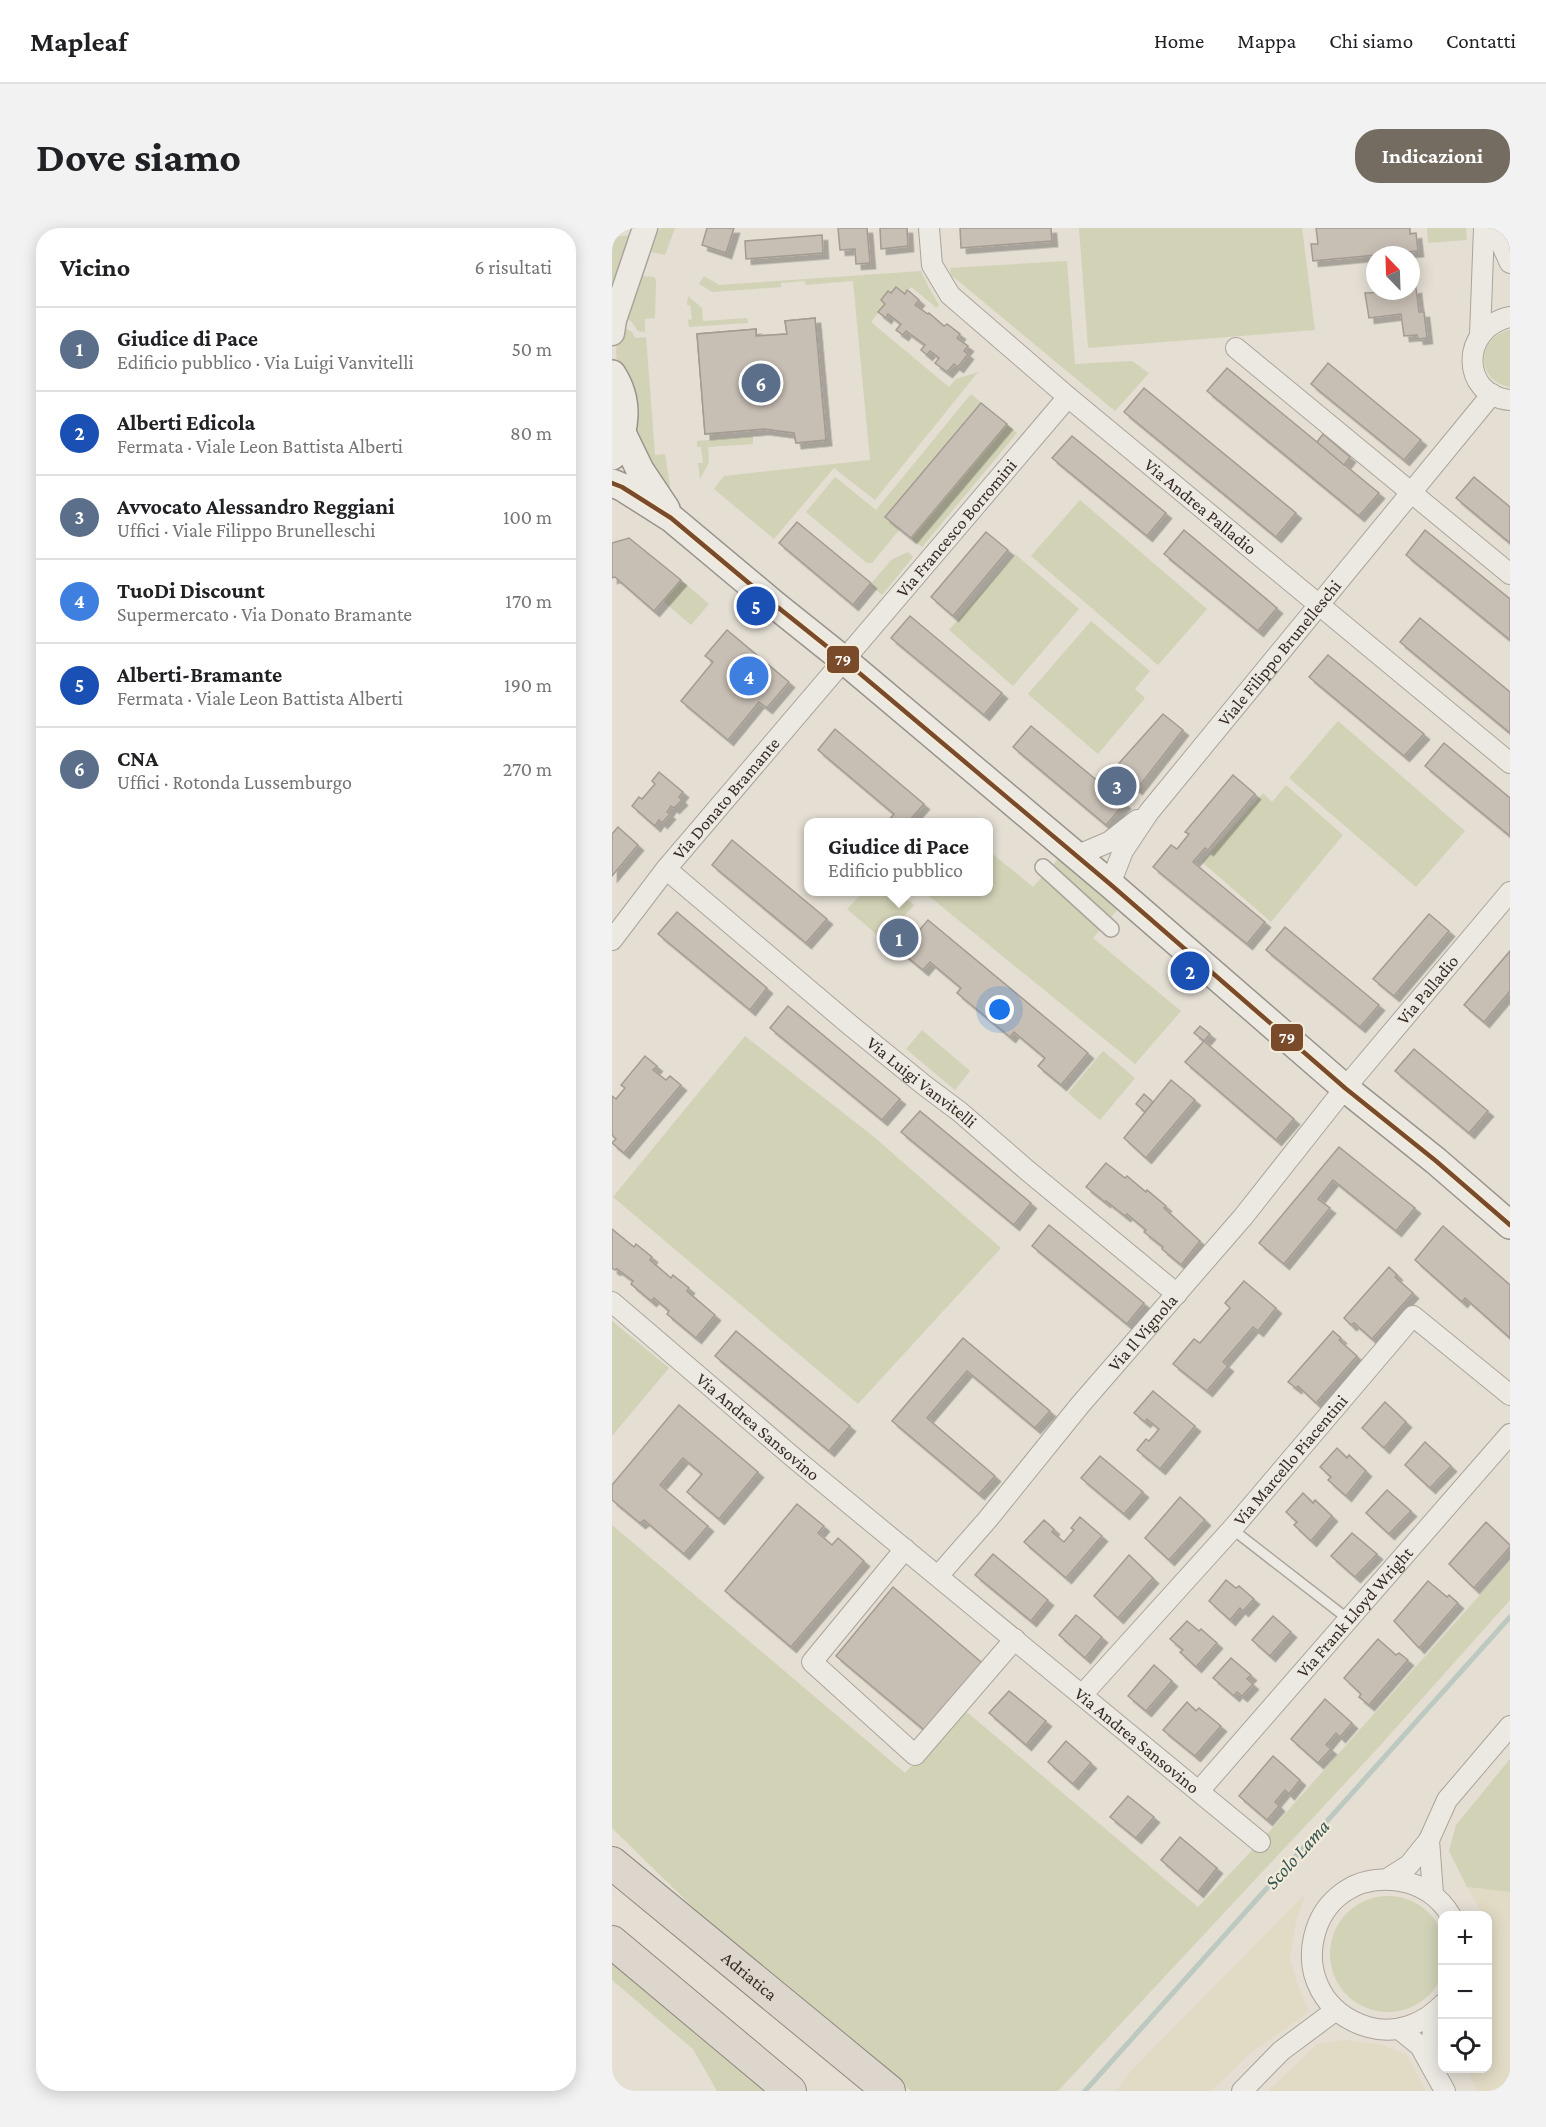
<!DOCTYPE html>
<html lang="it">
<head>
<meta charset="utf-8">
<style>
	:root { --surface:#fff; --page:#f2f2f2; --text:#202124; --muted:#757577; --line:#e0e0e0; --accent:#746b61 }
	body { margin:0; font-family:"Crimson Pro",serif; background:var(--page); color:var(--text) }
	.controls { position:absolute; right:18px; bottom:18px; display:grid; overflow:hidden; border-radius:12px; box-shadow:0 3px 15px #0003 }
	.controls button { width:54px; height:54px; display:grid; place-items:center; padding:0; border:0; border-bottom:2px solid var(--line); background:var(--surface); color:var(--text); font:30px sans-serif }
	.compass { position:absolute; left:754px; top:18px; width:54px; height:54px; border-radius:50%; background:var(--surface); box-shadow:0 3px 15px #0003; rotate:337deg }
	.you { position:absolute; left:388px; top:782px; width:21px; height:21px; margin:-15px; border:4px solid #fff; border-radius:50%; background:#1a73e8; box-shadow:0 0 0 9px #1a73e833 }
	.badge { display:grid; place-items:center; width:39px; height:39px; border-radius:50%; background:var(--accent); color:#fff; font-size:20px; font-weight:700 }
	.pin { position:absolute; translate:-50% -50%; border:3px solid #fff; box-shadow:0 2px 6px #0006 }
	.popup { position:absolute; left:192px; top:590px; width:189px; height:78px; box-sizing:border-box; display:grid; place-content:center; border-radius:12px; background:var(--surface); filter:drop-shadow(0 2px 4px #0005); font-size:20px; white-space:nowrap; color:var(--muted) }
	.popup b { font-size:22px; color:var(--text) }
	.popup::after { content:''; position:absolute; left:50%; top:100%; margin-left:-12px; border:12px solid transparent; border-top-color:var(--surface) }
	.list { margin:0; padding:0; list-style:none }
	h2 { display:flex; justify-content:space-between; align-items:center; height:78px; margin:0; padding:0 24px; font-size:26px }
	h2 small { font-size:20px; font-weight:400; color:var(--muted) }
	.list li { display:grid; grid-template-columns:39px 1fr auto; gap:18px; align-items:center; box-sizing:border-box; height:84px; padding:0 24px; border-top:2px solid var(--line) }
	.list b { display:block; font-size:22px; white-space:nowrap }
	.list p { margin:0; font-size:20px; white-space:nowrap; color:var(--muted) }
	.list em { font-size:20px; font-style:normal; color:var(--muted) }
	.icon { flex:none; width:33px; height:33px; fill:none; stroke:currentColor; stroke-width:2; stroke-linecap:round; stroke-linejoin:round }
	.map { position:relative; flex:none; width:898px; height:1863px; overflow:hidden; border-radius:24px }
	header { display:flex; align-items:center; gap:36px; box-sizing:border-box; height:84px; padding:0 30px; background:var(--surface); border-bottom:2px solid var(--line) }
	header strong { font-size:28px }
	nav { display:flex; gap:33px; margin-inline-start:auto; font-size:21px }
	.intro { display:flex; align-items:center; justify-content:space-between; box-sizing:border-box; height:144px; padding:0 36px }
	h1 { margin:0; font-size:42px }
	.button { padding:15px 27px; border-radius:24px; background:var(--accent); color:#fff; font-size:21px; font-weight:700 }
	main { display:flex; gap:36px; padding:0 36px }
	aside { flex:1; background:var(--surface); border-radius:24px; box-shadow:0 3px 15px #0003 }
	.map>svg:first-child { display:block }
	.farmland { fill:#e1dbc5 }
	.green { fill:#d2d2b7 }
	.lines { fill:none; stroke-linecap:round; stroke-linejoin:round }
	.stream { stroke:#bcc9c1; stroke-width:5 }
	.building { fill:#c7beb4; stroke:#a49b92; stroke-width:1.5; fill-rule:evenodd; filter:url(#shadow) }
	.service-casing { stroke:#aaa49b; stroke-width:12 }
	.pedestrian-casing { stroke:#aaa49b; stroke-width:18 }
	.minor-casing { stroke:#aaa49b; stroke-width:22 }
	.tertiary-casing { stroke:#aaa49b; stroke-width:27 }
	.secondary-casing { stroke:#99938b; stroke-width:30 }
	.trunk-casing { stroke:#908982; stroke-width:34 }
	.service { stroke:#ece9e3; stroke-width:9 }
	.pedestrian { stroke:#ece9e3; stroke-width:15 }
	.minor { stroke:#ece9e3; stroke-width:20 }
	.tertiary { stroke:#ece9e3; stroke-width:24 }
	.secondary { stroke:#ece9e3; stroke-width:27 }
	.trunk { stroke:#dcd6cc; stroke-width:32 }
	.bus-1-casing { stroke:#f3ebda; stroke-width:9 }
	.bus-1 { stroke:#7a4b2a; stroke-width:4.5 }
	.labels { text-anchor:middle; dominant-baseline:central; stroke-width:4.5; stroke-linejoin:round; paint-order:stroke }
	.street-label { font-size:18px; fill:#382d23; stroke:#f3ebda }
	.water-label { font-size:20px; font-style:italic; fill:#345653; stroke:#f3ebda }
	.line-badge { stroke:#f3ebda; stroke-width:2 }
	.badge-label { font-size:16px; text-anchor:middle; font-weight:bold; fill:#fff }
</style>
</head>
<body>
<header>
<strong>Mapleaf</strong>
<nav><a>Home</a><a>Mappa</a><a>Chi siamo</a><a>Contatti</a></nav>
</header>
<div class="intro"><h1>Dove siamo</h1><a class="button">Indicazioni</a></div>
<main>
<aside>
<h2>Vicino<small>6 risultati</small></h2>
<ul class="list">
<li><span class="badge" style="background:#5c6f8a">1</span><div><b>Giudice di Pace</b><p>Edificio pubblico · Via Luigi Vanvitelli</p></div><em>50 m</em></li>
<li><span class="badge" style="background:#1a4fb4">2</span><div><b>Alberti Edicola</b><p>Fermata · Viale Leon Battista Alberti</p></div><em>80 m</em></li>
<li><span class="badge" style="background:#5c6f8a">3</span><div><b>Avvocato Alessandro Reggiani</b><p>Uffici · Viale Filippo Brunelleschi</p></div><em>100 m</em></li>
<li><span class="badge" style="background:#3f7fe0">4</span><div><b>TuoDi Discount</b><p>Supermercato · Via Donato Bramante</p></div><em>170 m</em></li>
<li><span class="badge" style="background:#1a4fb4">5</span><div><b>Alberti-Bramante</b><p>Fermata · Viale Leon Battista Alberti</p></div><em>190 m</em></li>
<li><span class="badge" style="background:#5c6f8a">6</span><div><b>CNA</b><p>Uffici · Rotonda Lussemburgo</p></div><em>270 m</em></li>
</ul>
</aside>
<div class="map">
<svg width="898" height="1863" viewBox="0 0 898 1863">
	<defs>
		<filter id="shadow"><feDropShadow dx="5.5" dy="5.5" stdDeviation="0" flood-color="#0004"/></filter>
	</defs>
	<rect width="100%" height="100%" fill="#e4ded3"/>
	<g class="farmland">
		<polygon points="855,1659 898,1664 898,1863 865,1863 855,1841 876,1840 876,1688 869,1687 868,1681"/>
		<polygon points="694,1665 684,1694 678,1729 685,1755 697,1784 636,1827 599,1863 504,1863 519,1843"/>
		<polygon points="733,1812 771,1817 795,1827 814,1863 656,1863 706,1816"/>
	</g>
	<g class="green">
		<polygon points="48,0 63,0 53,27 39,24"/>
		<polygon points="467,0 690,0 703,102 476,120"/>
		<polygon points="815,0 854,0 855,12 816,15"/>
		<polygon points="22,7 0,78 0,9"/>
		<polygon points="455,33 463,136 520,133 537,145 503,183 339,47 338,40"/>
		<polygon points="309,43 317,60 327,77 325,80 299,59 293,66 284,59 279,65 276,63 269,72 273,76 259,94 337,159 344,151 366,144 263,272 222,240 162,311 102,261 112,248 258,232 241,53 194,57 193,53 169,55 169,59 100,64 87,56 92,48 107,57"/>
		<polygon points="30,48 42,49 44,52 43,90 33,91 33,104 26,103 19,93 13,90"/>
		<polygon points="76,68 90,80 91,93 135,90 136,95 77,99 76,92 80,91 78,77 75,77"/>
		<polygon points="7,97 20,104 23,110 34,109 43,227 53,226 59,265 25,217 18,165 5,133 4,124"/>
		<path d="M898,102V159C863,153 864,109 898,102Z"/>
		<polygon points="359,166 405,205 310,319 288,301 260,335 255,335 194,284 223,249 264,282"/>
		<polygon points="141,208 141,216 96,219 97,234 88,251 86,235 91,235 89,219 85,219 85,213"/>
		<polygon points="468,272 595,381 546,437 419,328"/>
		<polygon points="296,324 301,329 270,367 258,357 279,332"/>
		<polygon points="403,326 467,381 401,458 337,402"/>
		<polygon points="69,352 97,376 79,397 51,373"/>
		<polygon points="479,393 538,443 523,461 533,470 486,526 416,466"/>
		<polygon points="726,493 853,603 804,659 677,550"/>
		<polygon points="674,557 731,607 659,694 590,634 651,565 660,574"/>
		<polygon points="377,623 421,659 446,631 505,682 481,710 569,783 523,836 312,664 377,664"/>
		<polygon points="251,664 287,664 302,677 271,712 235,681"/>
		<polygon points="310,802 358,843 343,862 294,821"/>
		<polygon points="133,808 262,909 389,1020 246,1176 1,969"/>
		<polygon points="491,823 523,850 488,892 456,865"/>
		<polygon points="0,1093 57,1140 0,1208"/>
		<polygon points="0,1297 293,1545 350,1480 586,1679 648,1614 898,1333 898,1372 765,1521 446,1863 299,1863 96,1694 0,1600"/>
		<polygon points="898,1531 898,1664 855,1659 837,1623 844,1597"/>
		<circle cx="776" cy="1726" r="58"/>
		<polygon points="0,1728 162,1863 105,1863 81,1821 0,1752"/>
	</g>
	<g class="lines">
		<polyline class="stream" points="473,1863 898,1389"/>
	</g>
	<g class="building">
		<polygon points="95,0 122,0 114,25 90,17"/>
		<polygon points="226,0 255,0 258,35 244,36 243,21 228,22"/>
		<polygon points="268,0 295,0 296,18 269,21"/>
		<polygon points="348,0 439,0 440,13 349,20"/>
		<polygon points="704,0 798,0 798,6 804,5 806,23 701,33 699,16 706,16"/>
		<polygon points="210,7 211,25 134,31 133,13"/>
		<polygon points="284,59 293,66 295,62 298,64 307,72 303,77 316,86 317,85 332,98 335,96 348,106 345,110 356,118 352,123 356,126 346,139 342,136 335,144 323,135 327,130 318,123 315,127 309,122 313,117 294,103 291,107 284,102 289,96 276,86 274,90 266,84 273,76 269,72 276,63 279,65"/>
		<polygon points="804,60 807,84 812,84 815,110 806,111 805,107 792,108 789,86 757,90 753,65 799,63 799,61"/>
		<path d="M203,90L214,212L184,215L182,205L152,201L93,206L85,106L144,101V108L175,106L173,93ZM176,115L178,138L168,139V129L146,131L145,118ZM132,131L133,146L120,148L118,132ZM134,151L135,167L121,168L120,152ZM180,161L181,178L150,181V172L171,170L170,162Z"/>
		<polygon points="203,90 214,212 184,215 182,205 152,201 93,206 85,106 144,101 144,108 175,106 173,93"/>
		<polygon points="716,135 809,212 792,232 699,156"/>
		<polygon points="615,140 767,265 747,288 595,163"/>
		<polygon points="532,160 684,285 664,309 512,184"/>
		<polygon points="369,175 395,196 299,310 273,289"/>
		<polygon points="711,206 738,229 732,237 705,214"/>
		<polygon points="460,208 554,285 535,308 440,230"/>
		<polygon points="862,249 898,279 898,315 844,270"/>
		<polygon points="185,294 259,355 241,377 167,315"/>
		<polygon points="572,302 665,380 646,403 552,326"/>
		<polygon points="813,302 898,371 898,412 794,327"/>
		<polygon points="374,304 396,322 341,388 319,369"/>
		<polygon points="17,310 69,352 42,383 3,349 0,350 0,315"/>
		<polygon points="298,388 390,465 372,487 279,410"/>
		<polygon points="808,390 898,464 898,505 788,414"/>
		<polygon points="115,402 177,454 155,480 147,474 116,512 69,473 101,434 93,428"/>
		<polygon points="716,427 812,506 792,528 697,449"/>
		<polygon points="551,486 571,502 525,561 521,558 509,572 513,575 494,597 401,519 419,498 493,559 505,545 501,542"/>
		<polygon points="223,501 312,576 296,594 275,594 282,586 206,522"/>
		<polygon points="832,515 898,570 898,608 813,538"/>
		<polygon points="47,544 71,564 67,569 70,572 62,580 59,578 55,584 58,586 50,595 47,592 43,598 20,578 27,569 30,571 43,556 40,553"/>
		<polygon points="621,547 643,566 596,622 593,620 581,634 653,694 635,716 541,639 559,617 565,621 577,606 573,604"/>
		<polygon points="6,599 26,617 0,648 0,606"/>
		<polygon points="120,612 215,691 194,715 100,637"/>
		<polygon points="65,684 155,760 138,782 46,706"/>
		<polygon points="817,686 837,703 782,768 761,751"/>
		<polygon points="316,692 476,825 449,857 426,838 433,830 402,804 398,809 345,765 349,760 318,734 311,742 289,724"/>
		<polygon points="673,699 767,777 748,799 654,722"/>
		<polygon points="898,723 898,763 872,794 852,777"/>
		<polygon points="176,778 288,871 270,892 158,800"/>
		<polygon points="588,798 598,806 592,813 582,805"/>
		<polygon points="592,813 682,891 664,912 573,834"/>
		<polygon points="802,821 876,883 857,905 783,843"/>
		<polygon points="33,828 45,838 41,842 54,852 58,848 69,857 12,925 0,915 4,911 0,907 0,868 4,871 13,860 9,857"/>
		<polygon points="559,852 583,872 534,930 512,910"/>
		<polygon points="532,866 541,874 533,884 524,876"/>
		<polygon points="308,883 419,975 402,997 289,904"/>
		<polygon points="727,919 803,980 784,1003 721,952 706,971 718,980 672,1036 647,1015"/>
		<polygon points="494,935 513,950 515,948 534,964 535,962 554,978 552,980 588,1013 570,1036 568,1036 550,1021 551,1019 532,1004 534,1002 515,986 513,988 494,973 493,974 474,959"/>
		<polygon points="437,997 532,1075 515,1096 420,1018"/>
		<polygon points="831,998 898,1057 898,1110 853,1070 850,1074 803,1032"/>
		<polygon points="0,1001 22,1019 24,1016 40,1029 38,1032 59,1050 61,1047 77,1060 75,1063 103,1087 84,1110 55,1086 57,1083 42,1070 39,1073 19,1056 21,1053 5,1041 3,1042 0,1040"/>
		<polygon points="777,1039 785,1047 783,1049 801,1065 760,1111 742,1095 739,1097 732,1090"/>
		<polygon points="632,1053 664,1080 646,1103 641,1099 611,1134 616,1138 595,1163 561,1136 582,1111 588,1115 618,1080 613,1075"/>
		<polygon points="124,1103 238,1198 217,1223 103,1128"/>
		<polygon points="721,1103 729,1110 727,1112 745,1128 704,1175 686,1158 684,1160 676,1154"/>
		<polygon points="351,1110 438,1183 423,1200 355,1143 315,1190 383,1248 367,1266 280,1193"/>
		<polygon points="541,1163 583,1198 548,1241 525,1222 534,1211 537,1213 547,1201 535,1191 533,1194 522,1185"/>
		<polygon points="773,1174 794,1194 772,1220 750,1200"/>
		<polygon points="67,1177 146,1244 107,1291 75,1264 90,1246 71,1230 48,1257 96,1298 72,1326 32,1292 28,1295 0,1272 0,1257"/>
		<polygon points="813,1214 839,1238 818,1260 793,1237"/>
		<polygon points="725,1220 735,1230 737,1227 754,1243 734,1268 716,1252 719,1249 708,1239"/>
		<polygon points="488,1228 531,1264 512,1286 469,1250"/>
		<polygon points="775,1262 799,1283 777,1306 754,1285"/>
		<polygon points="691,1265 701,1275 703,1272 720,1288 699,1313 682,1297 685,1294 674,1284"/>
		<polygon points="568,1269 593,1292 557,1332 533,1310"/>
		<polygon points="185,1276 212,1298 206,1305 220,1317 226,1310 252,1333 179,1419 113,1363"/>
		<polygon points="468,1289 490,1308 454,1350 412,1314 432,1292 442,1301 440,1304 452,1314 462,1302 459,1300"/>
		<polygon points="874,1294 898,1317 898,1319 862,1360 837,1336"/>
		<polygon points="740,1305 765,1326 743,1349 719,1328"/>
		<polygon points="381,1326 436,1372 419,1393 363,1347"/>
		<polygon points="517,1327 541,1350 506,1390 482,1368"/>
		<polygon points="614,1352 624,1360 627,1358 642,1371 631,1383 628,1380 618,1392 597,1373"/>
		<polygon points="816,1353 835,1369 837,1367 846,1375 807,1420 782,1393"/>
		<polygon points="281,1359 375,1439 317,1506 224,1428"/>
		<polygon points="464,1387 490,1409 473,1430 447,1407"/>
		<polygon points="661,1388 679,1404 658,1428 640,1412"/>
		<polygon points="575,1393 587,1403 589,1401 605,1415 584,1439 568,1424 571,1422 558,1411"/>
		<polygon points="766,1411 784,1427 787,1425 796,1432 757,1477 747,1469 749,1466 732,1450"/>
		<polygon points="619,1430 639,1447 635,1451 641,1456 630,1468 625,1464 622,1468 601,1450"/>
		<polygon points="542,1437 560,1453 534,1483 516,1468"/>
		<polygon points="397,1463 434,1493 414,1517 377,1485"/>
		<polygon points="713,1471 740,1495 728,1509 724,1505 714,1517 719,1521 706,1535 679,1511"/>
		<polygon points="575,1474 584,1483 587,1480 609,1498 583,1528 551,1502"/>
		<polygon points="454,1513 479,1535 461,1556 436,1534"/>
		<polygon points="661,1528 688,1552 677,1566 673,1562 663,1574 667,1578 655,1592 627,1568"/>
		<polygon points="516,1568 542,1589 524,1610 498,1589"/>
		<polygon points="568,1609 605,1640 586,1664 549,1632"/>
	</g>
	<g class="lines">
		<defs>
			<polyline id="service" points="620,1301 736,1391"/>
			<polyline id="pedestrian" points="431,639 499,701"/>
			<g id="minor">
				<path id="s1" d="M317,0L320,37L338,67L456,169L898,535"/>
				<polyline points="882,0 898,35"/>
				<path d="M898,89C847,100 849,168 898,172"/>
				<polyline points="868,107 872,0"/>
				<polyline points="624,120 898,346"/>
				<polyline points="464,628 497,614 525,592"/>
				<path id="s2" d="M54,641L238,797L312,857L348,884L416,943L565,1066"/>
				<path id="s3" d="M498,656L511,623L537,584L880,166"/>
				<path id="s4" d="M0,712L54,641L456,169"/>
				<path id="s5" d="M0,1074L182,1230L648,1614"/>
				<polyline points="293,1321 200,1434 303,1527 403,1411"/>
				<path id="s6" d="M326,1348L376,1291L468,1177L631,989L733,860L898,664"/>
				<path id="s7" d="M470,1467L620,1301L801,1088L898,1167"/>
				<path id="s8" d="M587,1563L898,1206"/>
				<polyline points="817,1612 821,1666"/>
				<polyline points="775,1651 797,1637 817,1612 835,1572 898,1498"/>
				<path d="M831,1776C812,1796 784,1807 756,1799C663,1771 694,1637 788,1653C809,1656 828,1669 839,1688"/>
				<polyline points="822,1784 820,1816 824,1837"/>
				<polyline points="787,1801 808,1818 833,1863"/>
				<polyline points="630,1863 669,1823 724,1782"/>
			</g>
			<polyline id="tertiary" points="0,105 2,92 33,0"/>
			<g id="secondary">
				<path d="M0,146C17,172 15,201 0,228"/>
				<polyline points="10,205 28,242 54,281"/>
				<polyline points="0,255 10,259 59,290 163,377 233,433 498,656 733,860 824,933 898,997"/>
			</g>
			<g id="trunk">
				<path id="s9" d="M0,1635L277,1863"/>
				<polyline points="0,1714 178,1863"/>
			</g>
		</defs>
		<use href="#service" class="service-casing"/>
		<use href="#pedestrian" class="pedestrian-casing"/>
		<use href="#minor" class="minor-casing"/>
		<use href="#tertiary" class="tertiary-casing"/>
		<use href="#secondary" class="secondary-casing"/>
		<use href="#trunk" class="trunk-casing"/>
		<use href="#service" class="service"/>
		<use href="#pedestrian" class="pedestrian"/>
		<use href="#minor" class="minor"/>
		<use href="#tertiary" class="tertiary"/>
		<use href="#secondary" class="secondary"/>
		<use href="#trunk" class="trunk"/>
		<defs>
			<polyline id="bus-1" points="0,255 10,259 59,290 163,377 233,433 498,656 733,860 824,933 898,997"/>
		</defs>
		<use href="#bus-1" class="bus-1-casing"/>
		<use href="#bus-1" class="bus-1"/>
	</g>
	<g class="labels">
		<g class="street-label">
			<text stroke="none"><textPath href="#s1" startOffset="400">Via Andrea Palladio</textPath></text>
			<text stroke="none"><textPath href="#s4" startOffset="537">Via Francesco Borromini</textPath></text>
			<text stroke="none"><textPath href="#s3" startOffset="288">Viale Filippo Brunelleschi</textPath></text>
			<text stroke="none"><textPath href="#s4" startOffset="182">Via Donato Bramante</textPath></text>
			<text stroke="none"><textPath href="#s6" startOffset="764">Via Palladio</textPath></text>
			<text stroke="none"><textPath href="#s2" startOffset="333">Via Luigi Vanvitelli</textPath></text>
			<text stroke="none"><textPath href="#s6" startOffset="318">Via Il Vignola</textPath></text>
			<text stroke="none"><textPath href="#s5" startOffset="192">Via Andrea Sansovino</textPath></text>
			<text stroke="none"><textPath href="#s7" startOffset="314">Via Marcello Piacentini</textPath></text>
			<text stroke="none"><textPath href="#s8" startOffset="237">Via Frank Lloyd Wright</textPath></text>
			<text stroke="none"><textPath href="#s5" startOffset="684">Via Andrea Sansovino</textPath></text>
			<text stroke="none"><textPath href="#s9" startOffset="178">Adriatica</textPath></text>
		</g>
		<g class="water-label">
			<text transform="translate(685 1626) rotate(-48)">Scolo Lama</text>
		</g>
	</g>
	<g class="line-badge">
		<rect x="214" y="417" width="34" height="29" rx="6" fill="#7a4b2a"/>
		<rect x="658" y="795" width="34" height="29" rx="6" fill="#7a4b2a"/>
	</g>
	<g class="badge-label">
		<text x="231" y="437">79</text>
		<text x="675" y="815">79</text>
	</g>
</svg>
<div class="controls">
<button>+</button>
<button>−</button>
<button><svg class="icon" aria-label="locate" viewBox="0 0 24 24"><circle cx="12" cy="12" r="6"/><path d="M12 2v4M12 18v4M2 12h4M18 12h4"/></svg></button>
</div>
<svg class="compass" viewBox="-18 -18 36 36"><path d="M0-13l5 13h-10z" fill="#e53935"/><path d="M0 13l5-13h-10z" fill="#757577"/></svg>
<div class="you"></div>
<div class="pin badge" style="left:287px;top:710px;background:#5c6f8a">1</div>
<div class="popup"><b>Giudice di Pace</b>Edificio pubblico</div>
<div class="pin badge" style="left:578px;top:743px;background:#1a4fb4">2</div>
<div class="pin badge" style="left:505px;top:558px;background:#5c6f8a">3</div>
<div class="pin badge" style="left:137px;top:448px;background:#3f7fe0">4</div>
<div class="pin badge" style="left:144px;top:378px;background:#1a4fb4">5</div>
<div class="pin badge" style="left:149px;top:155px;background:#5c6f8a">6</div>
</div>
</main>
</body>
</html>
